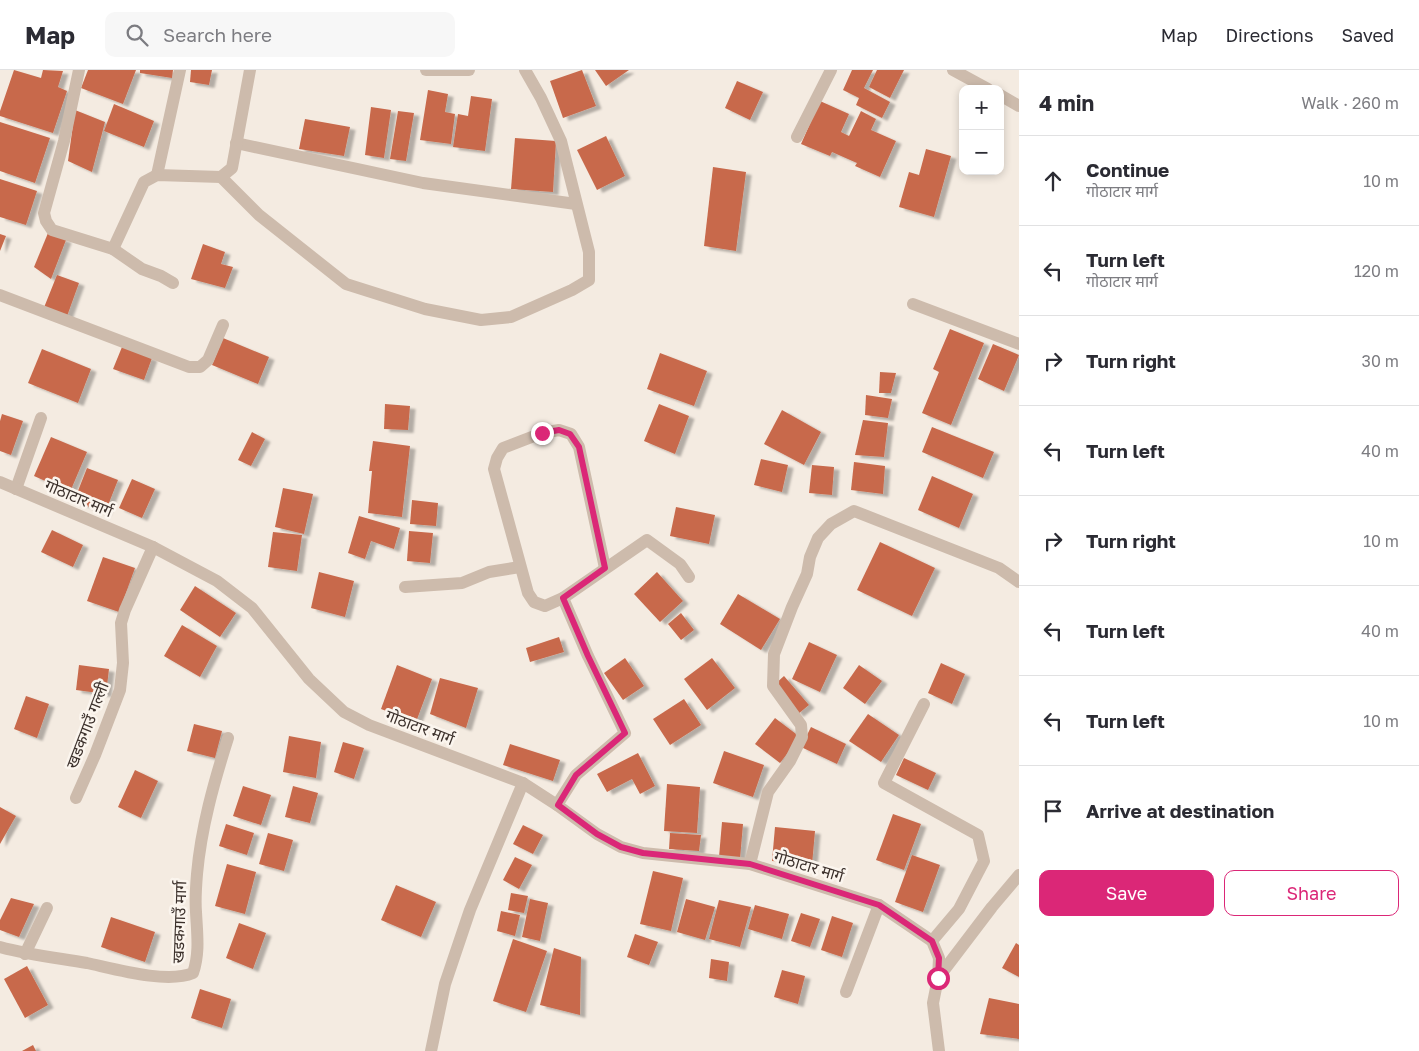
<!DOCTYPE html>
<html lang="en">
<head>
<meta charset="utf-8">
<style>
	:root { --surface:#fff; --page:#f7f7f7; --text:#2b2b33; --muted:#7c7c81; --line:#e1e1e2; --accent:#db2777 }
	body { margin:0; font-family:"Golos Text","Noto Sans Devanagari",sans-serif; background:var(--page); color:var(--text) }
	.controls { position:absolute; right:15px; top:15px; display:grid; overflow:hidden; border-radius:10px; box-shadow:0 2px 8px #0003 }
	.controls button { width:45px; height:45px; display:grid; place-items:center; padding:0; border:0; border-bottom:1px solid var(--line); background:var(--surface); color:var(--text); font:25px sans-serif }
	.stop { position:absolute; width:15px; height:15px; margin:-11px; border:4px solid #db2777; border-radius:50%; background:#fff }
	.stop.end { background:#db2777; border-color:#fff; box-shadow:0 1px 5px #0008 }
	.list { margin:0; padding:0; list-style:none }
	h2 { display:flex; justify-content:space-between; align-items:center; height:65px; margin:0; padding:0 20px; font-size:21px }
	h2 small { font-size:16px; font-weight:400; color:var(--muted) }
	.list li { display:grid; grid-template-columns:32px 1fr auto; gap:15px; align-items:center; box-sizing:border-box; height:90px; padding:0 20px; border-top:1px solid var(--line) }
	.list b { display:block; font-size:19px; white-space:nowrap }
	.list p { margin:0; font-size:16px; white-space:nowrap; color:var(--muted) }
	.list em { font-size:16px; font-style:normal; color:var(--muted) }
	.actions { display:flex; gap:10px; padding:15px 20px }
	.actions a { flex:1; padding:11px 0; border:1px solid var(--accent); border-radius:10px; text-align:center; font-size:18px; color:var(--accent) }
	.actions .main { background:var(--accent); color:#fff }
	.icon { flex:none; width:28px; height:28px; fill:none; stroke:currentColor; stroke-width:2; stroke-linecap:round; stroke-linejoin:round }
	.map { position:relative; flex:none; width:1019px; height:981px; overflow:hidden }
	header { display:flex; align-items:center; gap:30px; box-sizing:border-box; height:70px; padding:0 25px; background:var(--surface); border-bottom:1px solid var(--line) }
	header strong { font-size:24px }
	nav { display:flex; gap:28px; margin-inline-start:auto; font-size:18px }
	.search { width:350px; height:45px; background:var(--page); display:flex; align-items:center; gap:12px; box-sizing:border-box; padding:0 18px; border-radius:10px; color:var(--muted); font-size:19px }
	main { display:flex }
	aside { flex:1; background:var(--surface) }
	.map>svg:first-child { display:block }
	.building { fill:#c8694b; filter:url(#shadow) }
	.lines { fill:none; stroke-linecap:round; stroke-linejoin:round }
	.minor { stroke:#cdbbac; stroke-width:12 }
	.tertiary { stroke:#cdbbac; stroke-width:12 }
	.route { stroke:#db2777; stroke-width:6 }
	.labels { text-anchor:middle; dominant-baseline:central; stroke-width:5; stroke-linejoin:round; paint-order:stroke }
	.street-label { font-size:16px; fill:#3b302b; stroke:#fbf5ee }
</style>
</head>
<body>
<header>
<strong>Map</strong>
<div class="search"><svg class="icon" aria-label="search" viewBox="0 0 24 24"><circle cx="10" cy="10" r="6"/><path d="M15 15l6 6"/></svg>Search here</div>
<nav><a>Map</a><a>Directions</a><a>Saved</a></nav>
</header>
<main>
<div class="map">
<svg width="1019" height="981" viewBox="0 0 1019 981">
	<defs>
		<filter id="shadow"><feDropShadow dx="5.5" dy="3" stdDeviation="1" flood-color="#0004"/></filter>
	</defs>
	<rect width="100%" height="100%" fill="#f4ebe1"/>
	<g class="building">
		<polygon points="14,0 41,8 43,0 63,1 58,17 67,21 53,63 0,46 0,41"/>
		<polygon points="88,0 136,0 123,34 81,18"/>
		<polygon points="140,0 173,0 172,8 140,3"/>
		<polygon points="191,0 212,0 209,15 190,12"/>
		<polygon points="582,0 596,36 563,48 550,11"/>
		<polygon points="595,0 629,0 606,16"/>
		<polygon points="852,0 873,0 864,18 890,32 882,48 856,35 859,28 843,20"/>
		<polygon points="877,0 904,0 890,28 869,17"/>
		<polygon points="737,11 763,22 750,50 725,38"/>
		<polygon points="428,20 448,24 445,42 455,44 451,74 420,70"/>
		<polygon points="471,26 492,29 485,81 453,77 458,44 468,46"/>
		<polygon points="820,31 849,44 841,62 849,66 861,41 876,49 871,60 896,71 880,107 855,96 857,93 832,82 830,86 801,74"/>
		<polygon points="114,34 154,51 144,77 104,61"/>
		<polygon points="371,37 391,40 384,88 365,85"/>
		<polygon points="75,40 105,52 92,102 68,91"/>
		<polygon points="398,41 414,43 406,91 390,89"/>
		<polygon points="305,49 350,57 344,86 299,79"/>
		<polygon points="0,52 50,68 35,113 0,101"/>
		<polygon points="606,66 625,106 597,120 577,80"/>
		<polygon points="515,68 556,71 553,122 511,119"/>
		<polygon points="926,79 951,86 934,147 899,137 909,102 919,105"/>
		<polygon points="713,97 746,102 736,181 704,176"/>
		<polygon points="0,109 37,121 26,155 0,147"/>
		<polygon points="48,163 66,170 51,209 34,197"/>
		<polygon points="0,164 6,166 0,181"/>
		<polygon points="203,174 225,182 221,194 233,197 225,218 191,209"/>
		<polygon points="57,205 79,213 66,249 43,240"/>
		<polygon points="950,259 984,273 951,355 922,343 939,302 933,299"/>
		<polygon points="223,268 269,287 258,314 212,295"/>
		<polygon points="993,274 1019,285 1004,321 978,309"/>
		<polygon points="122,277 152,288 144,310 113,299"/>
		<polygon points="42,279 91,299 78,333 28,313"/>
		<polygon points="660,283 707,301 694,336 647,319"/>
		<polygon points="880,302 896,303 891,323 879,323"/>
		<polygon points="866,325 892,329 888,348 865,345"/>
		<polygon points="385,334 410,336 408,360 384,359"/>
		<polygon points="659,334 689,346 675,384 644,371"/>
		<polygon points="782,340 821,362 804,395 764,374"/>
		<polygon points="2,344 23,351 11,385 0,381 0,351"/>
		<polygon points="863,350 888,353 884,387 855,385"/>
		<polygon points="932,357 994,382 983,408 922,382"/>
		<polygon points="252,362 265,369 251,396 238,390"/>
		<polygon points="51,367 87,382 70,422 34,406"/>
		<polygon points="373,371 410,376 402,447 368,443 372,401 369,401"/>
		<polygon points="761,389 788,395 782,422 754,415"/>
		<polygon points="854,392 885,396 883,424 851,420"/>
		<polygon points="812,395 834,397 832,425 809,423"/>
		<polygon points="87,398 118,410 105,443 74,431"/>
		<polygon points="932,406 973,424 959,458 918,440"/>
		<polygon points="132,409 155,419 142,448 119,438"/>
		<polygon points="283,418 313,424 304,464 275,457"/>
		<polygon points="412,430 438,433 436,456 410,454"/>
		<polygon points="676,437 715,445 709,474 670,466"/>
		<polygon points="359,446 400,458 394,479 371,471 365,489 348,483"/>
		<polygon points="52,460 83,475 73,497 41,482"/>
		<polygon points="409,461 433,463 430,493 407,491"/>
		<polygon points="273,462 302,465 297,501 268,497"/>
		<polygon points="880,472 935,498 912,546 857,520"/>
		<polygon points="103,487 135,498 119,542 87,531"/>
		<polygon points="319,502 354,511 345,547 311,538"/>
		<polygon points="657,502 683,531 660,552 634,524"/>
		<polygon points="195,516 236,543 220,567 180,540"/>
		<polygon points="738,524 780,549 761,580 720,554"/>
		<polygon points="681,543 694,560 681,570 668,554"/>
		<polygon points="182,555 217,576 200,607 164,586"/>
		<polygon points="559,567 564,582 530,592 526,578"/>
		<polygon points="809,572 837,585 820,622 792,609"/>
		<polygon points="625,588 644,616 623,630 604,603"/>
		<polygon points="712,588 735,618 707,640 684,609"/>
		<polygon points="941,593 965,604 952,634 928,623"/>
		<polygon points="79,595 109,599 106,624 76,620"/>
		<polygon points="397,595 432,609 416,652 381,639"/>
		<polygon points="859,595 882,611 865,634 843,618"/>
		<polygon points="784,606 809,635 798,644 774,615"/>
		<polygon points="440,608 478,618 466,658 430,644"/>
		<polygon points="26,626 49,634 37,668 14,659"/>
		<polygon points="684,629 701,655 670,675 653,649"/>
		<polygon points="868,644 899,665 881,692 849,671"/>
		<polygon points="775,648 800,667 780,693 755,674"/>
		<polygon points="194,654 222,661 215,688 187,681"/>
		<polygon points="811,657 846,674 837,694 801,677"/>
		<polygon points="289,666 321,672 316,708 283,702"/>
		<polygon points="343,672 364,678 354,709 334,702"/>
		<polygon points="510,674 560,690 553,711 503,695"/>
		<polygon points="724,681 764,695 753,727 713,713"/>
		<polygon points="638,683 655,716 640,724 632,709 607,722 597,704"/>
		<polygon points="904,688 936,703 928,720 896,705"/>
		<polygon points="135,700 158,711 141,748 118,737"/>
		<polygon points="667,714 700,717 697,763 664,761"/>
		<polygon points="243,716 271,725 261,755 233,746"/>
		<polygon points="293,716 318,723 310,753 285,747"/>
		<polygon points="0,737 16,746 0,774"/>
		<polygon points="893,744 921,754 904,800 876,790"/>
		<polygon points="722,752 743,754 740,789 719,787"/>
		<polygon points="226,754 254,763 247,785 219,776"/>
		<polygon points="523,755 543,765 533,784 513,774"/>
		<polygon points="775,757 815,761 812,795 772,791"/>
		<polygon points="268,763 293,770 284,801 259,794"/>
		<polygon points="670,763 701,765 699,781 669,779"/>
		<polygon points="912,785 940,795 923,842 895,832"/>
		<polygon points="515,787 532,795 519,819 503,810"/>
		<polygon points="227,794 256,802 245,844 215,836"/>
		<polygon points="653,801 683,808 671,861 640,854"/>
		<polygon points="396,815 436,832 421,867 381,850"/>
		<polygon points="511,823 528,826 524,843 508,840"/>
		<polygon points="11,828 34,834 19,867 0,860 0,850"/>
		<polygon points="530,829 548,833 540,871 522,867"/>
		<polygon points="686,829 715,837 705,870 677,862"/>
		<polygon points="719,830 751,837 740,877 709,869"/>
		<polygon points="755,835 789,844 782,869 748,859"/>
		<polygon points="501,841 520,845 515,866 497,861"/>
		<polygon points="801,843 820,849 810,877 791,871"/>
		<polygon points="832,846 853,853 842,887 821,880"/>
		<polygon points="111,847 155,862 145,892 101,877"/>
		<polygon points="239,853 266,863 253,899 226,888"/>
		<polygon points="635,864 658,872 649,895 627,887"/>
		<polygon points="513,869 547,881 526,942 493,931"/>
		<polygon points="1016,873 1019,875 1019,907 1002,898"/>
		<polygon points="554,878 581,887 580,945 540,935"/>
		<polygon points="711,889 729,892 727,911 709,908"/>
		<polygon points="27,896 48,935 25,948 4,909"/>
		<polygon points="782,900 805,906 798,934 774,927"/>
		<polygon points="200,919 231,929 222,958 191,948"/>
		<polygon points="989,928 1019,934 1019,969 980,964"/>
		<polygon points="33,975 36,981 22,981"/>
	</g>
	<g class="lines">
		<g class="minor">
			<polyline points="79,0 64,71 44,143 46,151 52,160 113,179 142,199 161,206 173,213"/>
			<polyline points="426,0 469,0"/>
			<polyline points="953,0 988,19"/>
			<polyline points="1000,25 1019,36"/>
			<polyline points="797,67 831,0"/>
			<polyline points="236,73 423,113 576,134"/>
			<polyline points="157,105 180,0"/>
			<polyline points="221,107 259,145 346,214 425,239 481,250 511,247 572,220 589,210 589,182 561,71 541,28 525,0"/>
			<polyline points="113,179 144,112 157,105 221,107 232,98 250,0"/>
			<polyline points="0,225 189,297 200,297 208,290 223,255"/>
			<polyline points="913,234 1019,274"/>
			<polyline points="16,419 41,348"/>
			<polyline points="405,517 462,513 489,502 520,497"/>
			<polyline points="563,528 647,470 680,494 689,507"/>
			<polyline points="924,634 884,713 978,765 984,791 959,839 932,871"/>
			<polyline points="76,728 95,685 120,620 123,593 121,553 125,540 153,477"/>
			<polyline points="557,735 576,705 625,663 588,586 563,528 545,536 534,532 528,523 494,399 497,388 503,378 542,363 559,360 571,364 579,377 605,498"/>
			<polyline points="750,794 768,722 790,691 802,667 801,655 773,616 774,584 792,537 807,504 810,487 818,468 831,454 854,441 999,498 1019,512"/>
			<path d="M0,877C29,885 58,888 87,893C115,899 167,914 193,903C200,883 197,863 196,842C195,830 196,816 197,804C201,758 214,712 228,668"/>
			<polyline points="25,884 47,838"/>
			<polyline points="938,908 992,837 1019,805"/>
			<polyline points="846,922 879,835"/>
			<polyline points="431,981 445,914 470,840 523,713"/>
		</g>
		<polyline class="tertiary" points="0,412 153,477 217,511 252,538 309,609 344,642 369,655 523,713 557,735 597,764 621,777 643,783 750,794 879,835 932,871 939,888 938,908 933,933 939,981"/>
	</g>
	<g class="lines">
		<polyline class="route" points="542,363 559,360 570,364 579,377 605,498 563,528 588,586 625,663 576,705 558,735 597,764 621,777 643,783 750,794 879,835 932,871 939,888 938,908"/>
	</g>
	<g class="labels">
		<g class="street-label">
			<text transform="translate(79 428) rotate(23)">गोठाटार मार्ग</text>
			<text transform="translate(87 655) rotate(-69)">खडकगाउँ गल्ली</text>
			<text transform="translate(420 657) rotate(21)">गोठाटार मार्ग</text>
			<text transform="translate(809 796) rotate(17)">गोठाटार मार्ग</text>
			<text transform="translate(179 852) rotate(-88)">खडकगाउँ मार्ग</text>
		</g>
	</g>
</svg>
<div class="controls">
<button>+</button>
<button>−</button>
</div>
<div class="stop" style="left:938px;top:908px"></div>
<div class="stop end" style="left:542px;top:363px"></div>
</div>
<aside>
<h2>4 min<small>Walk · 260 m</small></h2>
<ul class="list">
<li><svg class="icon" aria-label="ahead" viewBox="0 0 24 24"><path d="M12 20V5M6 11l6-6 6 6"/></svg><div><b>Continue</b><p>गोठाटार मार्ग</p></div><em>10 m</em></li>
<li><svg class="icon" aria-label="left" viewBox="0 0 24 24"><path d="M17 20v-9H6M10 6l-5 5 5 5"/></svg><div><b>Turn left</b><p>गोठाटार मार्ग</p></div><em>120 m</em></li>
<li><svg class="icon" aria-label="right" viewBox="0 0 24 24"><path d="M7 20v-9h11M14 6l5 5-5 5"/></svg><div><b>Turn right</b></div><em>30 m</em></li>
<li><svg class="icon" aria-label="left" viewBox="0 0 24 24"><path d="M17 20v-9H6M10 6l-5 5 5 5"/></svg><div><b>Turn left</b></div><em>40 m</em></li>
<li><svg class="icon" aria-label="right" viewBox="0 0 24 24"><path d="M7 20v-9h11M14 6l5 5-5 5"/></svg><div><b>Turn right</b></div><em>10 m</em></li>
<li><svg class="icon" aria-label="left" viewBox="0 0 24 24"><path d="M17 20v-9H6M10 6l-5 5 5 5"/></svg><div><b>Turn left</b></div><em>40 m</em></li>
<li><svg class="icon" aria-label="left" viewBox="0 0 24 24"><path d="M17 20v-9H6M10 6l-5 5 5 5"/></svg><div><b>Turn left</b></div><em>10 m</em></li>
<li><svg class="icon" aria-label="arrive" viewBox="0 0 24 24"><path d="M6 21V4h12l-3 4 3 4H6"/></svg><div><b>Arrive at destination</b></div></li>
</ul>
<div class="actions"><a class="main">Save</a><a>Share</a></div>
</aside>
</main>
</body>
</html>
